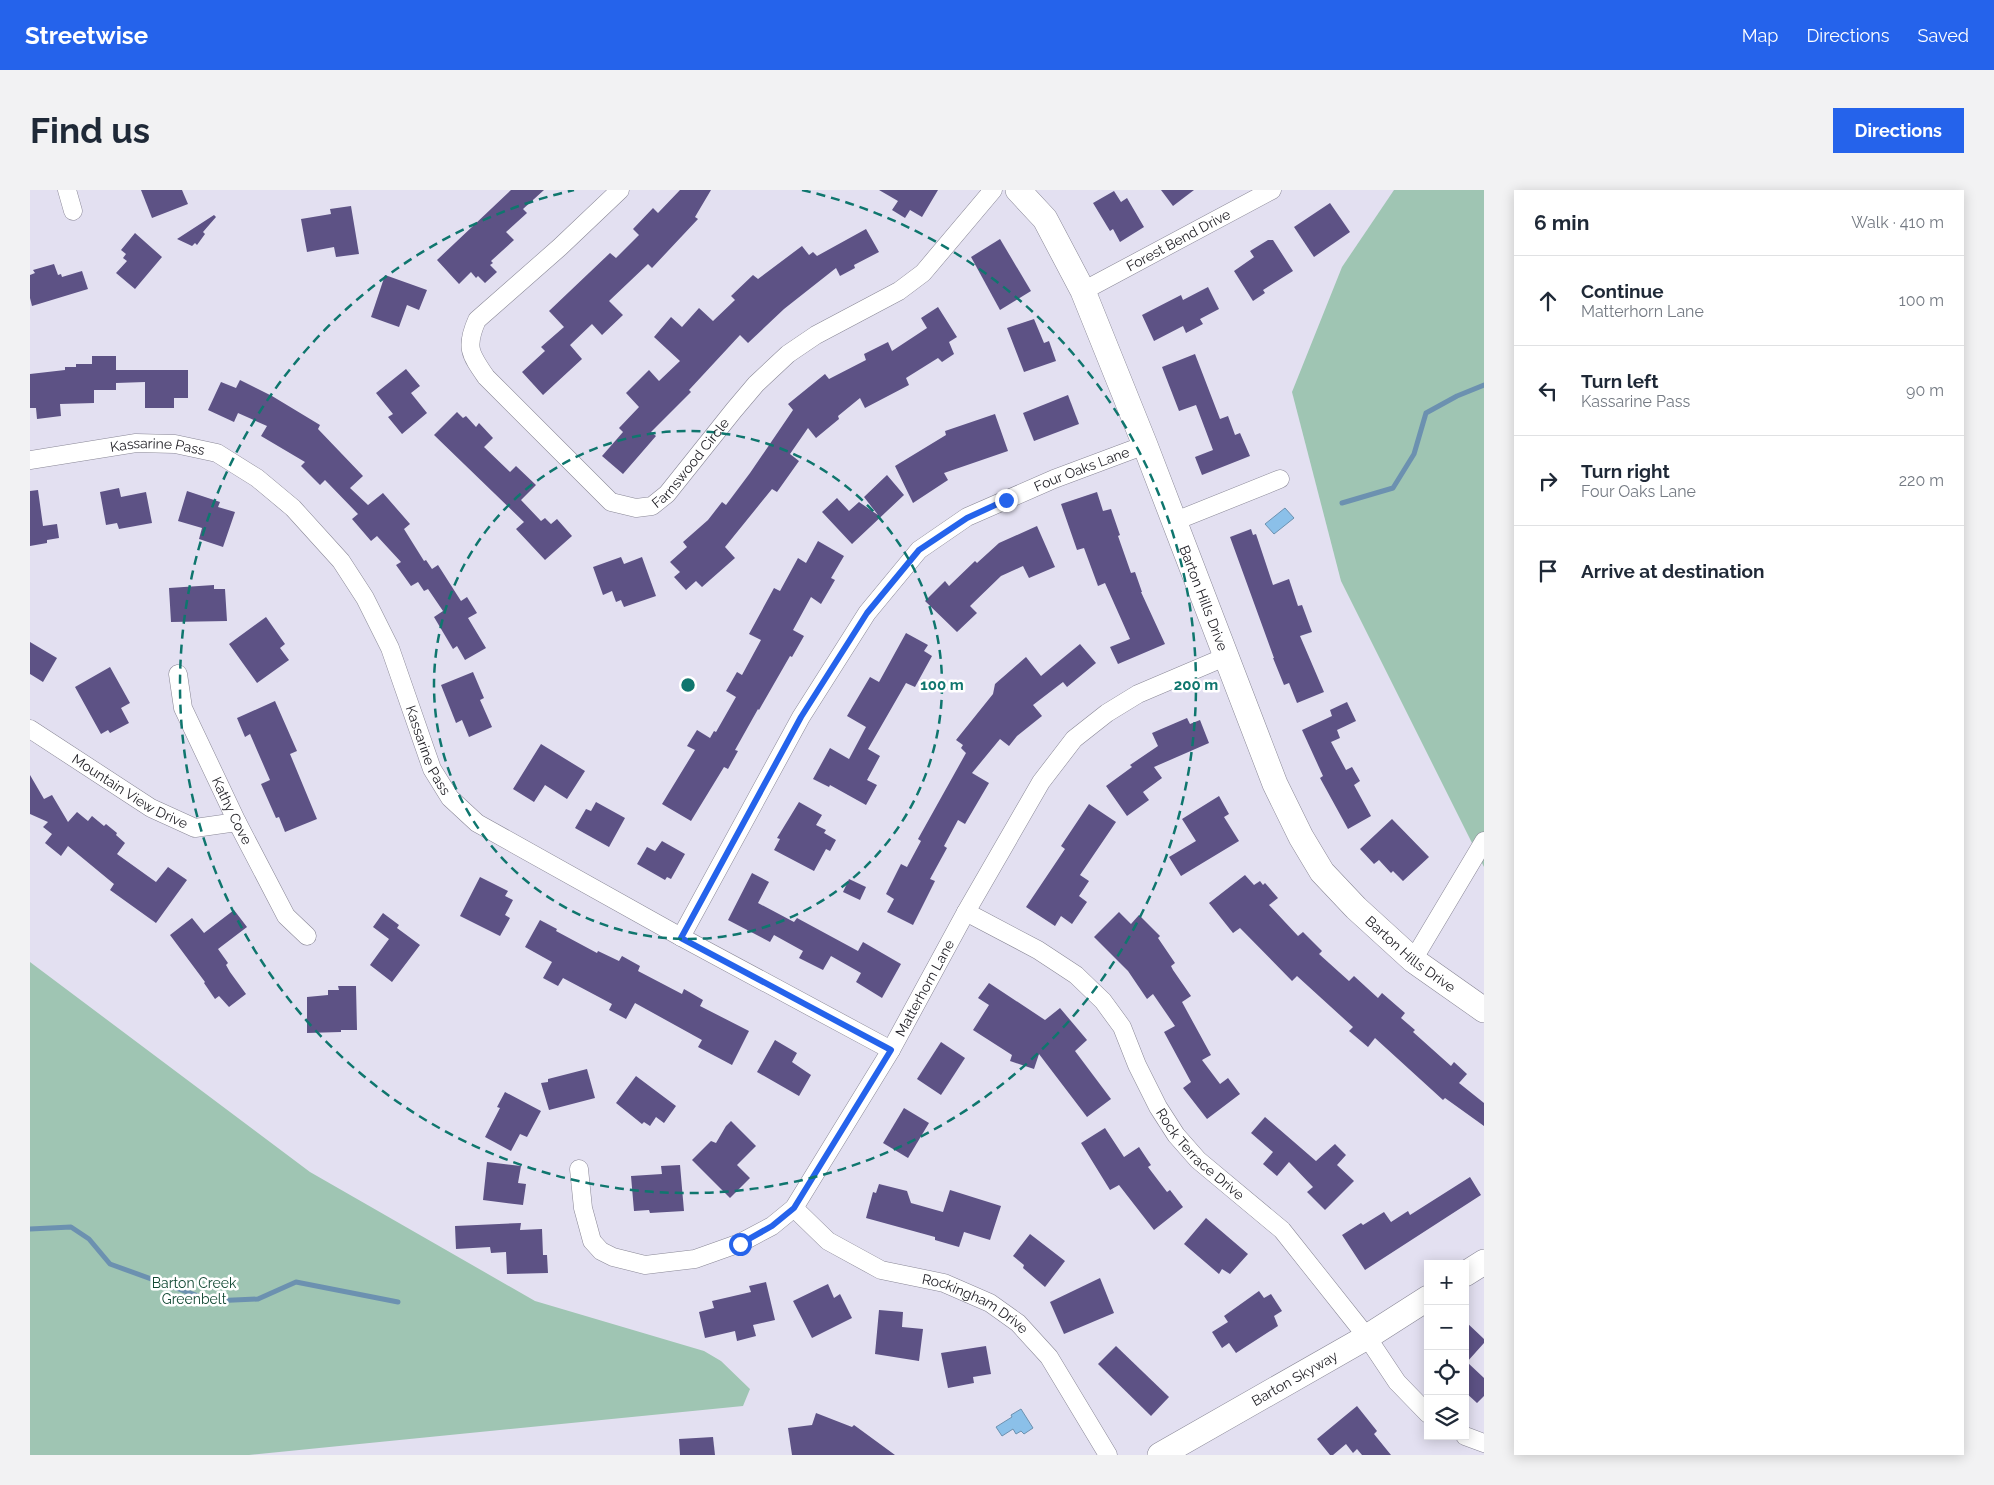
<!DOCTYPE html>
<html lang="en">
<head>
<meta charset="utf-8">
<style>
	:root { --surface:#fff; --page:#f2f2f3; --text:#1f2937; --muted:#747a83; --line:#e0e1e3; --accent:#2563eb }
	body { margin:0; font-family:Raleway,sans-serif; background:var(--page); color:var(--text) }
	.controls { position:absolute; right:15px; bottom:15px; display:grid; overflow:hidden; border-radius:0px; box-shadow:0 2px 12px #0003 }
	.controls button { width:45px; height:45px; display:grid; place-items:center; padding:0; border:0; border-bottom:1px solid var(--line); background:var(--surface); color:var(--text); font:25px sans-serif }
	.stop { position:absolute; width:15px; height:15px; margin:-11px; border:4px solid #2563eb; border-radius:50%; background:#fff }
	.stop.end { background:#2563eb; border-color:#fff; box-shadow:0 1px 5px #0008 }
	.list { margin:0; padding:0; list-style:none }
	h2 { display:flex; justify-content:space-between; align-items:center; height:65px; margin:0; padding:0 20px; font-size:21px }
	h2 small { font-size:16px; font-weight:400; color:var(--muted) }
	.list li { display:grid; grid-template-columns:32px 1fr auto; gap:15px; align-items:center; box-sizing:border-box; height:90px; padding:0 20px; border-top:1px solid var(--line) }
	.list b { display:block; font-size:19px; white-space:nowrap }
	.list p { margin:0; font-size:16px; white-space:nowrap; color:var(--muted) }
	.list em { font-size:16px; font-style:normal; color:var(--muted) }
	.icon { flex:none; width:28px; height:28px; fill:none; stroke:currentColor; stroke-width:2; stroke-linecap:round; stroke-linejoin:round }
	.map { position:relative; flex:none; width:1454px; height:1265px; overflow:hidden; border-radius:0px }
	header { display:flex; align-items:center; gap:30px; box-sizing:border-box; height:70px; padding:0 25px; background:var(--accent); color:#fff }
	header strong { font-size:24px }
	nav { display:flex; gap:28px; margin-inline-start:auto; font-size:18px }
	.intro { display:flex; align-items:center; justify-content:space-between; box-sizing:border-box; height:120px; padding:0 30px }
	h1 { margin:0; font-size:35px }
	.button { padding:12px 22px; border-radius:0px; background:var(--accent); color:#fff; font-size:18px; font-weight:700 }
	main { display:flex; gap:30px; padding:0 30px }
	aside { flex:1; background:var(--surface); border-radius:0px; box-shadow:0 2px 12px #0003 }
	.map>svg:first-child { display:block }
	.green { fill:#9fc5b3 }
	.water { fill:#8bc0e9; stroke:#6c91b0 }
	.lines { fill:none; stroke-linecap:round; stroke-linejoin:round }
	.stream { stroke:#6c91b0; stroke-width:5 }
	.building { fill:#5d5285 }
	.street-casing { stroke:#898796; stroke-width:19 }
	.secondary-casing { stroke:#898796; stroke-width:26 }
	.street { stroke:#fff; stroke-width:18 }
	.secondary { stroke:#fff; stroke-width:25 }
	.route { stroke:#2563eb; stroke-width:6 }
	.ring { fill:none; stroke:#0f766e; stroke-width:2.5; stroke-dasharray:9 6 }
	.labels { text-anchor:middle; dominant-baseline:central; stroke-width:5; stroke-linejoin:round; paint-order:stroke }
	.street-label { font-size:14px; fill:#25242a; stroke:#fff }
	.park-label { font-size:14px; fill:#114833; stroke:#fff }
	.centre { fill:#0f766e; stroke:#fff; stroke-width:2.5 }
	.ring-label { font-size:15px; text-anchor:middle; font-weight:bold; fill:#0f766e; stroke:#fff; stroke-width:5; stroke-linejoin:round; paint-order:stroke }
</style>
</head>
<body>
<header>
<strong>Streetwise</strong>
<nav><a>Map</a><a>Directions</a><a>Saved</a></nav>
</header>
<div class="intro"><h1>Find us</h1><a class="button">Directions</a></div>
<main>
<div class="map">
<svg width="1454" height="1265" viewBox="0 0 1454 1265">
	<rect width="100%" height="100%" fill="#e3e0f1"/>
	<g class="green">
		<polygon points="1364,0 1454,0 1454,677 1311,391 1262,202 1312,77"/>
		<polygon points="0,772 280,982 505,1111 674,1161 691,1171 720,1199 713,1216 219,1265 0,1265"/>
	</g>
	<g class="water">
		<polygon points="1255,318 1264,328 1244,344 1235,334"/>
		<polygon points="991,1219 1003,1238 994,1244 991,1241 986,1244 983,1239 972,1246 966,1237 982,1227 981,1225"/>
	</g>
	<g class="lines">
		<g class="stream">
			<polyline points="1312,313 1363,298 1384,264 1396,223 1427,206 1454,195"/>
			<polyline points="0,1039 41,1037 59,1049 80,1074 182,1111 228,1109 266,1092 368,1112"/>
		</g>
	</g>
	<g class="building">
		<polygon points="111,0 152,0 158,14 122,28"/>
		<polygon points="481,0 514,0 493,19 497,23 476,42 484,50 461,71 463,73 460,75 467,82 455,93 448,86 446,88 441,82 429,94 407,70"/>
		<polygon points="650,0 681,0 665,27 668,29 622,78 618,74 579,111 593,125 572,145 562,134 540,155 552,169 513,205 492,182 515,161 511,157 534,137 519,121 580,63 586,68 609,45 603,39 623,18 628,23"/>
		<polygon points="849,0 908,0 892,27 880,20 875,28 862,20 868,11"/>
		<polygon points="1131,0 1164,0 1143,16"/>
		<polygon points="1084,1 1091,12 1097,8 1114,37 1090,52 1083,39 1080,41 1063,13"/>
		<polygon points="1300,13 1320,42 1284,67 1264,37"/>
		<polygon points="321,16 329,64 306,67 304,57 277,62 271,29 301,24 300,19"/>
		<polygon points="184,25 186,27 173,42 175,44 167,55 165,53 162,56 147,49"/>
		<polygon points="836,39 849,62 824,75 825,78 810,86 806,78 754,119 718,153 710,145 659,200 661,202 621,242 626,246 593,284 572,266 593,242 589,238 609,217 596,203 619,180 629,191 650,171 624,147 641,127 652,137 669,118 683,131 705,110 701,106 723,85 728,89 772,56 779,65 783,62 787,66"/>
		<polygon points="105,43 132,67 105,99 86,83 97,71 93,68 96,64 91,60"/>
		<polygon points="970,49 1001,101 970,120 941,67"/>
		<polygon points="1238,50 1243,50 1263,81 1233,100 1235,103 1223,111 1204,81 1224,67 1220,61"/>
		<polygon points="24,74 28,85 31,84 32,87 52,81 58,99 2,116 0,108 0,85 5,83 3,80"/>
		<polygon points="355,85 397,100 389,120 377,115 369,137 341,127"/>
		<polygon points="1178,97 1189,119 1170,129 1173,134 1156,143 1153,136 1124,151 1112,125 1151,105 1153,110"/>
		<polygon points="908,117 927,147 919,152 924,164 912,172 908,168 876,188 879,195 835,218 830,208 808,226 809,229 786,248 778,238 760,264 769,271 747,302 742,299 695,357 705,368 672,397 666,391 656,400 644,387 650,382 640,372 657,357 653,352 678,330 692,312 696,315 720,283 763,220 758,214 795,184 799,189 836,170 834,164 858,152 862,161 897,138 891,128"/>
		<polygon points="1004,129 1014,153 1019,151 1026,171 994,182 977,138"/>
		<polygon points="1165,164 1190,229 1198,226 1205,245 1210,243 1220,266 1172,285 1165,267 1183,260 1166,215 1149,221 1132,177"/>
		<polygon points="62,166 86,166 86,180 158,180 158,208 144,208 144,218 115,218 115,192 86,193 86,200 64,200 64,213 30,214 31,226 7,229 6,218 0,218 0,184 35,180 35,177 46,177 46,174 62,174"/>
		<polygon points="376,179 390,196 381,203 397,223 372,244 358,227 363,224 346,203"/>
		<polygon points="210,190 242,206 290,235 288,239 333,286 320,298 338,315 353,303 380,334 374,339 394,371 396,370 402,379 408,375 431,411 437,407 447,423 438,428 456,458 435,470 427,456 423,459 404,427 413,421 398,399 394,401 388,392 381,396 366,375 371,372 347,346 341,351 322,329 328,324 295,290 290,295 271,276 275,272 231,246 237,236 208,223 204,232 178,220 191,192 206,198"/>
		<polygon points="1038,205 1049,234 1004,251 993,223"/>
		<polygon points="427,222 433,228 436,226 446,237 449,233 463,248 454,257 480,282 486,276 506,295 491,310 511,331 515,328 521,334 527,329 542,346 515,370 486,339 494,332 404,245"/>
		<polygon points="965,224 978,261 914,283 918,290 883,313 865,276 916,245 915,241"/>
		<polygon points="857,285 874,305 822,354 792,322 807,308 819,321 829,312 848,325 834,307"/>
		<polygon points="89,298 91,307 116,302 122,333 89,339 87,333 76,335 70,302"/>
		<polygon points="8,300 13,336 27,334 29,348 17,350 17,353 0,356 0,301"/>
		<polygon points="157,301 190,312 188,317 205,322 193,357 169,349 172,338 148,331"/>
		<polygon points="1067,302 1073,321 1081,319 1090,345 1088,346 1101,383 1105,382 1112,402 1111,402 1135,454 1088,474 1080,457 1100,449 1075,393 1068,396 1054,358 1047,360 1031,314"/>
		<polygon points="1007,336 1025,377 999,388 993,376 971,386 940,416 947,423 927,442 895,411 915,391 919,396 945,371 947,373 969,353"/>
		<polygon points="1221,339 1223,345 1226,344 1243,395 1259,389 1268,416 1272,415 1282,442 1270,446 1294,502 1267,513 1259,493 1254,495 1243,468 1244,468 1200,347"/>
		<polygon points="788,351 814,366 801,388 805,390 791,414 781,407 763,440 774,446 762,467 760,466 729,520 728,519 705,560 708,561 698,579 694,577 661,631 632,614 665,560 657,556 667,540 680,548 684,541 686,542 706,507 696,501 707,482 712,485 731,450 719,444 744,398 750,401 768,368 776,373"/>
		<polygon points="591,367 594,374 612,367 626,406 594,417 591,410 586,412 582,401 573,405 563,377"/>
		<polygon points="184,395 184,399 195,399 197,431 141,432 139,398"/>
		<polygon points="236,427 255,454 250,458 259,470 227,493 199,454"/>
		<polygon points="876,443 898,455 894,461 902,466 885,497 876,493 838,559 850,566 837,590 847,595 836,615 800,595 799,597 783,589 800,558 819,569 836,537 817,526 840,487 849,492"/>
		<polygon points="0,452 27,468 13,492 0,484"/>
		<polygon points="1050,454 1066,473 1037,497 1033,492 1003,515 1012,526 987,546 979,556 970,549 942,583 959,593 935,634 928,630 914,656 917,658 900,689 905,691 883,735 857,722 864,709 856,704 871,674 877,677 891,651 888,649 936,563 931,558 933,555 926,550 963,504 965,494 996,467 1011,486"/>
		<polygon points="80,477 100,513 91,518 99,533 80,543 78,540 71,544 45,497"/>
		<polygon points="443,482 454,508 450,510 462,537 439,547 432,530 426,533 411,495"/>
		<polygon points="245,511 267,561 260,564 287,629 255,642 249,627 246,628 231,594 240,590 220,544 215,547 207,528"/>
		<polygon points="1317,512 1326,531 1307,540 1310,548 1301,552 1316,580 1322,577 1330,591 1324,595 1341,626 1318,639 1290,588 1293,586 1272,540 1302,526 1300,520"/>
		<polygon points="1157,528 1160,534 1170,530 1179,553 1124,577 1132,588 1113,602 1119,610 1097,626 1076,596 1102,577 1100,575 1128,556 1122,543"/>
		<polygon points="511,554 555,581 537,609 515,595 504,612 483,599"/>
		<polygon points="0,585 14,609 22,605 38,632 47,622 58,631 62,626 74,636 76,634 87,643 86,645 95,653 87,664 126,692 138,677 157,690 126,733 80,700 84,694 38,656 31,666 15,653 22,644 13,637 18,632 0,624"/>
		<polygon points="1189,606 1199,624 1194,627 1209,651 1151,686 1139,667 1166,651 1152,629"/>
		<polygon points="566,612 595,628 579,657 545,638 556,619 561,621"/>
		<polygon points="769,612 792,625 786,635 796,640 794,643 806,650 800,661 796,659 784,681 744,660 750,649 747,648"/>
		<polygon points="1059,614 1086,632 1050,685 1059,691 1049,706 1057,712 1042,734 1031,726 1025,736 996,717 1035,659 1031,656"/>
		<polygon points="1362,629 1399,667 1373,691 1363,681 1361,683 1349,670 1344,674 1330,659"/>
		<polygon points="632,651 655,664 641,689 637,687 635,690 607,674 617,657 625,661"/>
		<polygon points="722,683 739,692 728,713 764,732 767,728 828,761 833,752 871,774 852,808 826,792 831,783 801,766 793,780 769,768 773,761 744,745 740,752 698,730"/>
		<polygon points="1215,685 1224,695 1230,691 1233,695 1235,693 1248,708 1239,715 1268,746 1273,742 1292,761 1289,764 1319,791 1324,786 1348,808 1352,803 1375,823 1371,828 1385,840 1383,842 1421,876 1424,872 1437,884 1429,893 1454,913 1454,936 1415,908 1413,910 1345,848 1338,857 1319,841 1323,837 1267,786 1262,791 1210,738 1203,743 1179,713"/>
		<polygon points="450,687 478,701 475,706 483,710 475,725 480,728 470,746 430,726"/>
		<polygon points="819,689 836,697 830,710 813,702"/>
		<polygon points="204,720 217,737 188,759 198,773 196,775 200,782 216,804 199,817 189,806 185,809 174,793 175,792 140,745 162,728 174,743"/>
		<polygon points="1089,722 1101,734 1109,725 1130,746 1128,748 1145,773 1141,776 1143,780 1161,806 1152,812 1181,865 1172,870 1190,894 1198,888 1210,904 1177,929 1153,898 1161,892 1134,842 1145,836 1123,804 1117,809 1098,781 1064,747"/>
		<polygon points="353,723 369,735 367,738 390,755 362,792 340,775 359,749 343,737"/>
		<polygon points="510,730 527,739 526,741 567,763 568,761 589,771 592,766 610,776 608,781 631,793 652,804 654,799 673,810 670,816 719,841 702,875 668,857 672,850 605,813 596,829 579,820 582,814 533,788 528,796 513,788 522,772 495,757"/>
		<polygon points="959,793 1015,830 1030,818 1057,850 1045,861 1081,909 1057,927 1009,864 1004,879 980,871 982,865 943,840 959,815 948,808"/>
		<polygon points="308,796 326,796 327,840 311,840 311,842 277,843 277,807 298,805 298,800 309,800"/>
		<polygon points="745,850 767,863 762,872 781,885 769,906 727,882"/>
		<polygon points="911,852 935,868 911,905 887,889"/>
		<polygon points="557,879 565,908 519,920 511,893 518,892 518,889"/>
		<polygon points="606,886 646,916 634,933 626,927 620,936 614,932 612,934 586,913"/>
		<polygon points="475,902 511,921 497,947 490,944 481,961 455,947 470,918 467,917"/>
		<polygon points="874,918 899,933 878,968 853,953"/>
		<polygon points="1235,927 1286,971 1305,954 1316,965 1307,975 1324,991 1295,1020 1277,1002 1283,997 1259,972 1247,986 1233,974 1243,962 1221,943"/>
		<polygon points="701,931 726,956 707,975 720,988 700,1008 662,970 681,951 686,953 696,936"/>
		<polygon points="1075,938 1094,967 1109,957 1121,975 1118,977 1137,1002 1140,1000 1153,1017 1124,1040 1089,995 1080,1000 1051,953"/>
		<polygon points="457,972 491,976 488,993 496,994 493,1015 453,1010"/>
		<polygon points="650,975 654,1021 620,1023 619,1020 604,1021 601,986 632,984 631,976"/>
		<polygon points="1440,987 1451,1005 1335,1080 1312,1045 1331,1033 1333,1035 1354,1022 1361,1032 1378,1021 1380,1025"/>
		<polygon points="849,994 877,1001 881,1013 913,1022 920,1000 971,1016 960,1050 934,1042 929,1057 905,1050 905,1047 836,1028 843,1002 846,1003"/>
		<polygon points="1176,1028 1218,1064 1200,1084 1192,1079 1189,1084 1154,1054"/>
		<polygon points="491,1033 490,1040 512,1039 513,1065 517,1065 518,1083 477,1084 476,1062 461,1063 460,1057 426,1059 425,1036"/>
		<polygon points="1000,1044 1035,1071 1015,1097 993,1078 994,1075 983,1066"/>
		<polygon points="1070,1088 1084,1123 1034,1144 1020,1112"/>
		<polygon points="736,1092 745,1130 723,1135 726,1146 707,1151 705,1141 675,1148 669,1122 684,1118 682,1111 721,1102 719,1096"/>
		<polygon points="798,1094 804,1108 810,1104 822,1128 782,1148 763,1111"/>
		<polygon points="1229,1101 1234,1108 1241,1104 1252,1121 1244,1126 1248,1136 1206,1163 1199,1153 1192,1158 1182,1142 1198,1132 1194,1126"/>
		<polygon points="849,1120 873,1122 872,1137 893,1139 889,1171 845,1164"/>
		<polygon points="1435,1131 1454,1149 1454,1153 1437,1172 1454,1188 1454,1206 1447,1213 1435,1202"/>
		<polygon points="956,1156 961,1184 943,1187 944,1193 918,1198 911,1163"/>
		<polygon points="1086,1156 1139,1207 1121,1226 1068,1174"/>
		<polygon points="1327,1216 1347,1241 1344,1244 1361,1265 1332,1265 1327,1259 1323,1263 1316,1254 1303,1265 1300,1265 1287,1249"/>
		<polygon points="786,1223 822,1237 824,1235 865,1265 762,1265 758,1238 782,1235"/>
		<polygon points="683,1247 685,1265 650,1265 649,1249"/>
	</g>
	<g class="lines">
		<defs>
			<g id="street">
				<polyline points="37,0 43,21"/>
				<path id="s1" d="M590,0L530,57L447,130C435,157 440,164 456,187L581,312L606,318L622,316L637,304L704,220L726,194L758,164L786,145L869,101L893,83L963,0"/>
				<path id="s2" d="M1053,101L1242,0"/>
				<path id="s3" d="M0,270L106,253L145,254L187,263L227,288L263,318L311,371L335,408L360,458L402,579L420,608L447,633L651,747L861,860"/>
				<polyline points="1143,332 1250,289"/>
				<path id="s4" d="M148,484L153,518L207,632L256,726L277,746"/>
				<path id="s5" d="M0,539L121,618L165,638L207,632"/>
				<path id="s6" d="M936,722L1008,760L1046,785L1073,811L1092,837L1107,875L1128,917L1146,945L1168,970L1252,1040L1337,1147L1367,1192L1398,1224"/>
				<path id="s7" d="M651,747L771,527L837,423L889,360L937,327L1024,289L1115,255"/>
				<polyline points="1383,770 1454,651"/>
				<path id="s8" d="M549,979L553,1018L562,1051L571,1061L583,1067L615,1075L665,1069L710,1053L742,1036L764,1018L861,860L936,722L1011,592L1044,549L1077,523L1108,504L1195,467"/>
				<path id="s9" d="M764,1018L798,1051L851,1080L914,1093L960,1113L988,1133L1019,1167L1078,1265"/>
				<polyline points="1435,1246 1454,1253"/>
			</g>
			<g id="secondary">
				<path id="s10" d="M988,0L1015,29L1053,101L1115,255L1245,594L1271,647L1292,682L1326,718L1383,770L1454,820"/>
				<polyline points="1435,1084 1454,1072"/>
				<path id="s11" d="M1130,1265L1337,1147L1398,1108"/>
			</g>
		</defs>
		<use href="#street" class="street-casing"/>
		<use href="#secondary" class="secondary-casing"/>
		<use href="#street" class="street"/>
		<use href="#secondary" class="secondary"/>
	</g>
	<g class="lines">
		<polyline class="route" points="710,1054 742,1036 764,1018 861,860 651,748 771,527 837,423 889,360 937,328 976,310"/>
	</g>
	<g class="ring">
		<circle cx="658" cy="495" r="254"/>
		<path d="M772 0A508 508 0 1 1 544 0"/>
	</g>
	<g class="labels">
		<g class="street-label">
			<text stroke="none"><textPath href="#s2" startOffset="108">Forest Bend Drive</textPath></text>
			<text stroke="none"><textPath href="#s3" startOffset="129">Kassarine Pass</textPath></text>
			<text stroke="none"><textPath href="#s1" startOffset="532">Farnswood Circle</textPath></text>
			<text stroke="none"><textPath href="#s7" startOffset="638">Four Oaks Lane</textPath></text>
			<text stroke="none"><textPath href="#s10" startOffset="451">Barton Hills Drive</textPath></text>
			<text stroke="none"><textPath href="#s3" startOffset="564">Kassarine Pass</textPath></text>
			<text stroke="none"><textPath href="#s5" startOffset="118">Mountain View Drive</textPath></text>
			<text stroke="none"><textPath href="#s4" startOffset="148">Kathy Cove</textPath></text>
			<text stroke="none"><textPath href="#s10" startOffset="871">Barton Hills Drive</textPath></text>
			<text stroke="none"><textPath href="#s8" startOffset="552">Matterhorn Lane</textPath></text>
			<text stroke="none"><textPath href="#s6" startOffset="348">Rock Terrace Drive</textPath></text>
			<text stroke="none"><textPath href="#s9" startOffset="209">Rockingham Drive</textPath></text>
			<text stroke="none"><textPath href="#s11" startOffset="155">Barton Skyway</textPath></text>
		</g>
		<g class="park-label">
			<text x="164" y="1093">Barton Creek<tspan x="164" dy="16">Greenbelt</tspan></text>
		</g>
	</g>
	<circle cx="658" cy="495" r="8" class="centre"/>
	<g class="ring-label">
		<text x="912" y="500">100 m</text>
		<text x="1166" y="500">200 m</text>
	</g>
</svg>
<div class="controls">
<button>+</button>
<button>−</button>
<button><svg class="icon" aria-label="locate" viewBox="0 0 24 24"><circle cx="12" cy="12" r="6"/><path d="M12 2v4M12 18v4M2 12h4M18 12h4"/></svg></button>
<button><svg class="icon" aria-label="layers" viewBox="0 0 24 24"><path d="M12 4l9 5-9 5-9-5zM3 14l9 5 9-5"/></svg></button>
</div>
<div class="stop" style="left:710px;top:1054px"></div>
<div class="stop end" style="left:976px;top:310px"></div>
</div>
<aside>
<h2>6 min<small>Walk · 410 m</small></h2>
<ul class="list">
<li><svg class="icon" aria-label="ahead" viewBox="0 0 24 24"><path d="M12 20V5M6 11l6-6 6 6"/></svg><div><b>Continue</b><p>Matterhorn Lane</p></div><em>100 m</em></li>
<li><svg class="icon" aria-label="left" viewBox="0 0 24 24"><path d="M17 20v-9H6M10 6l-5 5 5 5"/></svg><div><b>Turn left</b><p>Kassarine Pass</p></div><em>90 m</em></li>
<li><svg class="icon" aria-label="right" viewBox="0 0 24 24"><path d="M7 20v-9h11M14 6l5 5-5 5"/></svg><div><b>Turn right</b><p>Four Oaks Lane</p></div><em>220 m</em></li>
<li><svg class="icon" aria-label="arrive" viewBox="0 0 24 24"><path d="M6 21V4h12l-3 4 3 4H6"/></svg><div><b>Arrive at destination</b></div></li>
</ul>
</aside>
</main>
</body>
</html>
